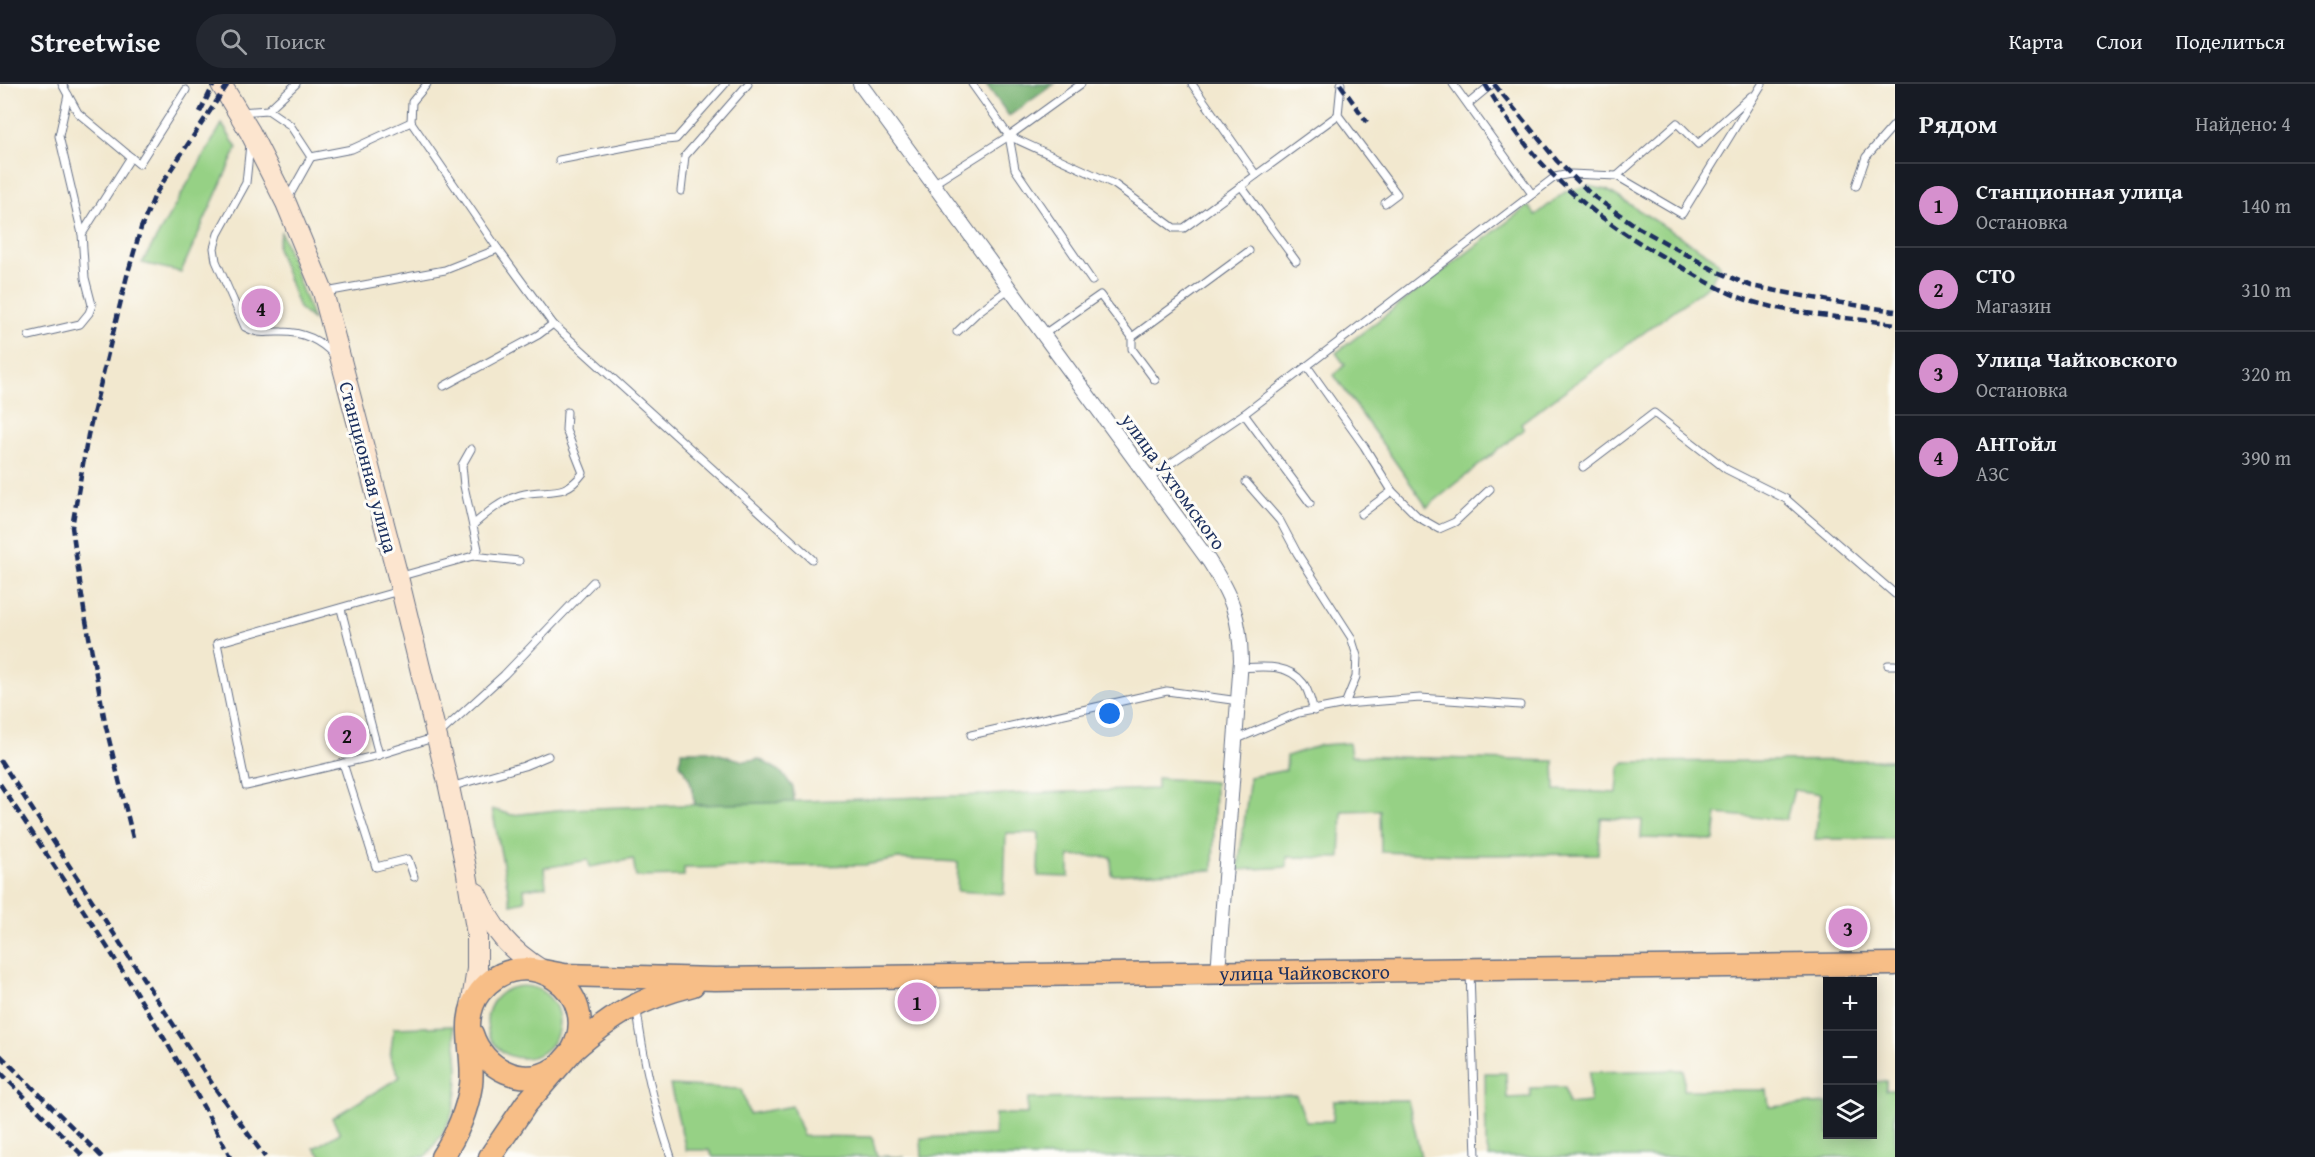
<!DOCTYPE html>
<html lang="ru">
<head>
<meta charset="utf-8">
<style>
	:root { --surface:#171b24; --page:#242831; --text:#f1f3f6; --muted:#9ea1a6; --line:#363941; --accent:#d690ce }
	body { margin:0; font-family:"Gentium Book Plus",serif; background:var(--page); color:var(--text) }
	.controls { position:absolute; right:18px; bottom:18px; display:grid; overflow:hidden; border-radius:0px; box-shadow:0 3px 15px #0003 }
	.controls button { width:54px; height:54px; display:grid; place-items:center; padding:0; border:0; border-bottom:2px solid var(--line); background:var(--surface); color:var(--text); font:30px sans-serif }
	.you { position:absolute; left:1110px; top:630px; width:21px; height:21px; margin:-15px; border:4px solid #fff; border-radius:50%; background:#1a73e8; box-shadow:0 0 0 9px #1a73e833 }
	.badge { display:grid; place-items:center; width:39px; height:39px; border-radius:50%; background:var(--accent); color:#111; font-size:20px; font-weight:700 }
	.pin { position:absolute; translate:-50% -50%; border:3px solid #fff; box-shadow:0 2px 6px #0006 }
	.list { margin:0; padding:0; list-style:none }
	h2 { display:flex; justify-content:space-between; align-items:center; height:78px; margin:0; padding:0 24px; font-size:26px }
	h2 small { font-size:20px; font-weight:400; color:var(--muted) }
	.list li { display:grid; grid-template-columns:39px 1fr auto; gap:18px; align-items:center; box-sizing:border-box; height:84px; padding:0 24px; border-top:2px solid var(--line) }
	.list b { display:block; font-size:22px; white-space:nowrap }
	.list p { margin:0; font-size:20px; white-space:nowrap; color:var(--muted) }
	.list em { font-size:20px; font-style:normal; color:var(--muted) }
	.icon { flex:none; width:33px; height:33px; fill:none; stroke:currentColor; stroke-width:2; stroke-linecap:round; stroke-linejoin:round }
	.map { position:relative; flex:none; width:1895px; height:1073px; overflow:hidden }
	header { display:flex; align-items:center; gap:36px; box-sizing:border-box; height:84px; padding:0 30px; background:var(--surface); border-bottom:2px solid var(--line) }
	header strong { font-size:28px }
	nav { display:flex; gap:33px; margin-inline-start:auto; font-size:21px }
	.search { width:420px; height:54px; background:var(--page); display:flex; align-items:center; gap:15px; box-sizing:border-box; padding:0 21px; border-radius:33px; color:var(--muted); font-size:22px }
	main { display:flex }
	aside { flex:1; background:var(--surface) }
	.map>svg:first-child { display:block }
	.green { fill:#96d185; stroke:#588072; stroke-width:1.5 }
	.forest { fill:#78b372; stroke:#4a7168; stroke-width:1.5 }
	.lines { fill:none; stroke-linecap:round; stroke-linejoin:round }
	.service-casing { stroke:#667086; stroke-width:9 }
	.minor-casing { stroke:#667086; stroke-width:16 }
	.secondary-casing { stroke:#667086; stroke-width:22 }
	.primary-casing { stroke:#667086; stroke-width:25 }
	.service { stroke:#fff; stroke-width:7 }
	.minor { stroke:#fff; stroke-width:14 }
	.secondary { stroke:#fce5cf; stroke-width:20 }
	.primary { stroke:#f7be87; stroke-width:22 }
	.rail { stroke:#1b2f5e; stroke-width:4.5; stroke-dasharray:9 4.5; stroke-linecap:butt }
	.labels { text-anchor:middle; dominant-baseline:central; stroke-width:6; stroke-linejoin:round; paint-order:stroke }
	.street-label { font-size:20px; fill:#1b2f5e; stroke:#fdfcf7 }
</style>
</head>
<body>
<header>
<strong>Streetwise</strong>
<div class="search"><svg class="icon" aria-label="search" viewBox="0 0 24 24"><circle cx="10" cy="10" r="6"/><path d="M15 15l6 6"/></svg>Поиск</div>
<nav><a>Карта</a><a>Слои</a><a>Поделиться</a></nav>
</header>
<main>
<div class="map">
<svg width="1895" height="1073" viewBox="0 0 1895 1073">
	<rect width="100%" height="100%" fill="#fdfcf7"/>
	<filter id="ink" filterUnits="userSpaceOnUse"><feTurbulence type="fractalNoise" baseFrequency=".0167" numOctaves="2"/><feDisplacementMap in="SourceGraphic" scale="12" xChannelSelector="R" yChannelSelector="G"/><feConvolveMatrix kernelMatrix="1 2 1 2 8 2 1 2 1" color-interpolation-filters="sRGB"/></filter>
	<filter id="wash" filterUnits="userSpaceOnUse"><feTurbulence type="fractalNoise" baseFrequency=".008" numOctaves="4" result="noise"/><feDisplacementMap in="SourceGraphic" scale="24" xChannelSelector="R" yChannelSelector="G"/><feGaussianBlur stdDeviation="1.35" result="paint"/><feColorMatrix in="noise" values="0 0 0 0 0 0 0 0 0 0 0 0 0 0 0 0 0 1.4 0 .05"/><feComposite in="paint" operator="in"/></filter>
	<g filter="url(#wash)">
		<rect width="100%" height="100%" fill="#f2e8cf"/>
		<g class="green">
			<polygon points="222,40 237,64 181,188 142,179"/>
			<polygon points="1589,102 1607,106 1714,174 1720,181 1710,200 1521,339 1524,345 1427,423 1334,291 1345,281 1336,269 1528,122 1536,131 1565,108"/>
			<polygon points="281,148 313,236 299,224 277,164"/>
			<polygon points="1349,659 1351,672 1554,677 1555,706 1617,709 1619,684 1625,678 1895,676 1895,755 1815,755 1821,710 1794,706 1786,736 1717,730 1714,756 1641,754 1642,736 1601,734 1598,770 1461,771 1381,768 1380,726 1342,727 1340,774 1287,773 1287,783 1238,786 1250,693 1286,686 1287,672 1321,661"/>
			<polygon points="1157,694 1215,698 1213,786 1112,791 1111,773 1069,772 1069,793 1038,792 1039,749 1006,749 1004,810 957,807 958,778 898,775 865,781 684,784 684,792 636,793 633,775 590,783 588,776 544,784 546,802 524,805 525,817 511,820 492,725 512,731 566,725 1157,705"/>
			<circle cx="523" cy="938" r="36"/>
			<path d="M453,942C459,975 463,1015 444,1046C439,1056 432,1064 425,1073H322L314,1064L340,1049L332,1034L400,993L390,973L394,944Z"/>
			<polygon points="1684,986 1684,1006 1767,1006 1769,1023 1827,1019 1828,1050 1872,1050 1873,998 1886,997 1886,1006 1895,1006 1895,1073 1489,1073 1486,1060 1485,989 1506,989 1507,1014 1531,1013 1530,1004 1565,1003 1568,1020 1590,1018 1590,988"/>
			<polygon points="670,1001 741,1005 749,1030 792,1022 803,1052 872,1053 877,1072 905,1073 713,1073 709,1066 686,1066"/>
			<polygon points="1296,1011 1306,1037 1333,1037 1334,1017 1408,1016 1421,1073 922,1073 921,1054 995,1051 995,1030 1027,1030 1028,1015"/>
		</g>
		<g class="forest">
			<polygon points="986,0 1054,0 1009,32"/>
			<polygon points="681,667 708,667 744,677 759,675 780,687 793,703 794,718 695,721 690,696 680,680"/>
		</g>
	</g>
	<g filter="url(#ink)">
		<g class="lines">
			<defs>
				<g id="service">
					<polyline points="62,0 78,29 139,80 186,6"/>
					<polyline points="972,0 1009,52 1114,100 1174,144 1184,144 1338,31"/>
					<polyline points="1192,0 1256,91"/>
					<polyline points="1341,0 1338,31 1397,110 1385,119"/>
					<polyline points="1453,0 1532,110"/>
					<polyline points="68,11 59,52 82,150"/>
					<polyline points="1468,20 1492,0"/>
					<polyline points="268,26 296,0"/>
					<polyline points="240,28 268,26 290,41 311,73 287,116"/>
					<polyline points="411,38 412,18 427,0"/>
					<polyline points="1009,52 1015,85 1092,197"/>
					<path d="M250,60L246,99L218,150L214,164L216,177L245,243C262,252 264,247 282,248C303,248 320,256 334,271"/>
					<polyline points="311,73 352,65 411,38 498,165 553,240 812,475"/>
					<polyline points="559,76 656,57 676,55 725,0"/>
					<polyline points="1617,92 1677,39 1698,60 1751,12"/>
					<polyline points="933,100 1009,52 1081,0"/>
					<polyline points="1241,102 1296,177"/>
					<polyline points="1856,102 1866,73 1895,40"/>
					<polyline points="681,107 685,72 748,0"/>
					<polyline points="326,208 445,186 498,165"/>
					<polyline points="957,248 978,228 1010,204"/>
					<polyline points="1044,250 1100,211 1132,253 1249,167"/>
					<polyline points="29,252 80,240 89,229 92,221 85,194 82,150 131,73"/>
					<polyline points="1132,253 1132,265 1155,296"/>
					<polyline points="1307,282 1364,362 1392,407 1418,433 1439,445 1455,438 1490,405"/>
					<polyline points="444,302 538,251 553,240"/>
					<polyline points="1244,330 1310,419"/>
					<polyline points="1583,383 1654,329 1726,385 1786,415 1895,510"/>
					<polyline points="1149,394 1244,330 1555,93 1570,90 1617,92 1682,130 1762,0"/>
					<polyline points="1246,398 1280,437 1297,469 1351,553 1357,572 1356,593 1345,620"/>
					<polyline points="1361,430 1392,407"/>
					<path d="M473,441C487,429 502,416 520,411C547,403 563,416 583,389L566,346L567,328"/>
					<polyline points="473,472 519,477"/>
					<polyline points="398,493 473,472 478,465 464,402 462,381 471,365"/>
					<polyline points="399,507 217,559 246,702 379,671 436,653 504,591 593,498"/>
					<polyline points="341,525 379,671"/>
					<polyline points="1888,581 1895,581"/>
					<path d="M1240,584C1262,583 1288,579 1303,599C1309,606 1311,619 1314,627"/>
					<polyline points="971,651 1167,607 1239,617"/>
					<polyline points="1237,655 1298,629 1345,620 1420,614 1520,621"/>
					<polyline points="343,679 376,783 408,775 414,793"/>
					<polyline points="450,703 524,682 548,672"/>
					<polyline points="1470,888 1476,1073"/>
					<path d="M637,926C643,976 655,1025 671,1073"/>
				</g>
				<path id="minor" d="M860,0L1209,477C1232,513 1240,533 1241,576L1218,889"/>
				<g id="secondary">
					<polyline points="221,0 250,48 286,119 323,208 398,493 449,703 466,784 477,851 477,885 471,923"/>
					<path d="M476,809C493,846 508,865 543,887"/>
				</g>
				<g id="primary">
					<path id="s1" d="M543,887L564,891L715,895L1895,880"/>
					<path d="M472,950C483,985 524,1005 555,984"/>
					<path d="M573,966C614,930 639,915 693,901"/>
					<path d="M442,1073C456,1052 467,1026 471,1001C475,971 459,934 480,908C524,853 605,908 572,967L526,1020L490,1073"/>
				</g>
			</defs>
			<use href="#service" class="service-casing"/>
			<use href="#minor" class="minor-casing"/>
			<use href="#secondary" class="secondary-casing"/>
			<use href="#primary" class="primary-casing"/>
			<use href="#service" class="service"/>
			<use href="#minor" class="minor"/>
			<use href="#secondary" class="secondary"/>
			<use href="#primary" class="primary"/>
			<g class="rail">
				<polyline points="1340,0 1367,38"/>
				<path d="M1485,0C1495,16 1506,34 1517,49C1561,108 1615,147 1678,181C1700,194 1723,208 1747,216C1794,231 1846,233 1895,240"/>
				<polyline points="1494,0 1557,77 1593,112 1639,144 1716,187 1751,202 1835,218 1895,227"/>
				<polyline points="200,28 214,0"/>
				<polyline points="0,676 217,1007 265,1073"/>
				<path d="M0,700C80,822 164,943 230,1073"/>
				<polyline points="133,754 106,643 84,526 72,443 88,351 127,192 141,144 155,111 170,87 228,0"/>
				<polyline points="0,971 102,1073"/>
				<polyline points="0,988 84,1073"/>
			</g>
		</g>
	</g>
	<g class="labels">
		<g class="street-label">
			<text transform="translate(369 383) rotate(75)">Станционная улица</text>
			<text transform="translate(1174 397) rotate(54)">улица Ухтомского</text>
			<text stroke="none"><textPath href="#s1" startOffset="762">улица Чайковского</textPath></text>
		</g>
	</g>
</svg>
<div class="controls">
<button>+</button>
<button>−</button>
<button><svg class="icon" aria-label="layers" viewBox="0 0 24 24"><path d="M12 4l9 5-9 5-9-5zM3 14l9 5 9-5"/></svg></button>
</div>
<div class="you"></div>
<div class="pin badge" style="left:917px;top:918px">1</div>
<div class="pin badge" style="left:347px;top:651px">2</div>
<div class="pin badge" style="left:1848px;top:844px">3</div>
<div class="pin badge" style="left:261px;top:224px">4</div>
</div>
<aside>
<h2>Рядом<small>Найдено: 4</small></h2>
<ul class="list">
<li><span class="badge">1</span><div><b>Станционная улица</b><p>Остановка</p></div><em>140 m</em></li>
<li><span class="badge">2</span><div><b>СТО</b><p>Магазин</p></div><em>310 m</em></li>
<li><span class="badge">3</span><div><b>Улица Чайковского</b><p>Остановка</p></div><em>320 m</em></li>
<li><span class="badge">4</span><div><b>АНТойл</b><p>АЗС</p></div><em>390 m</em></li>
</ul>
</aside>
</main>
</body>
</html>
